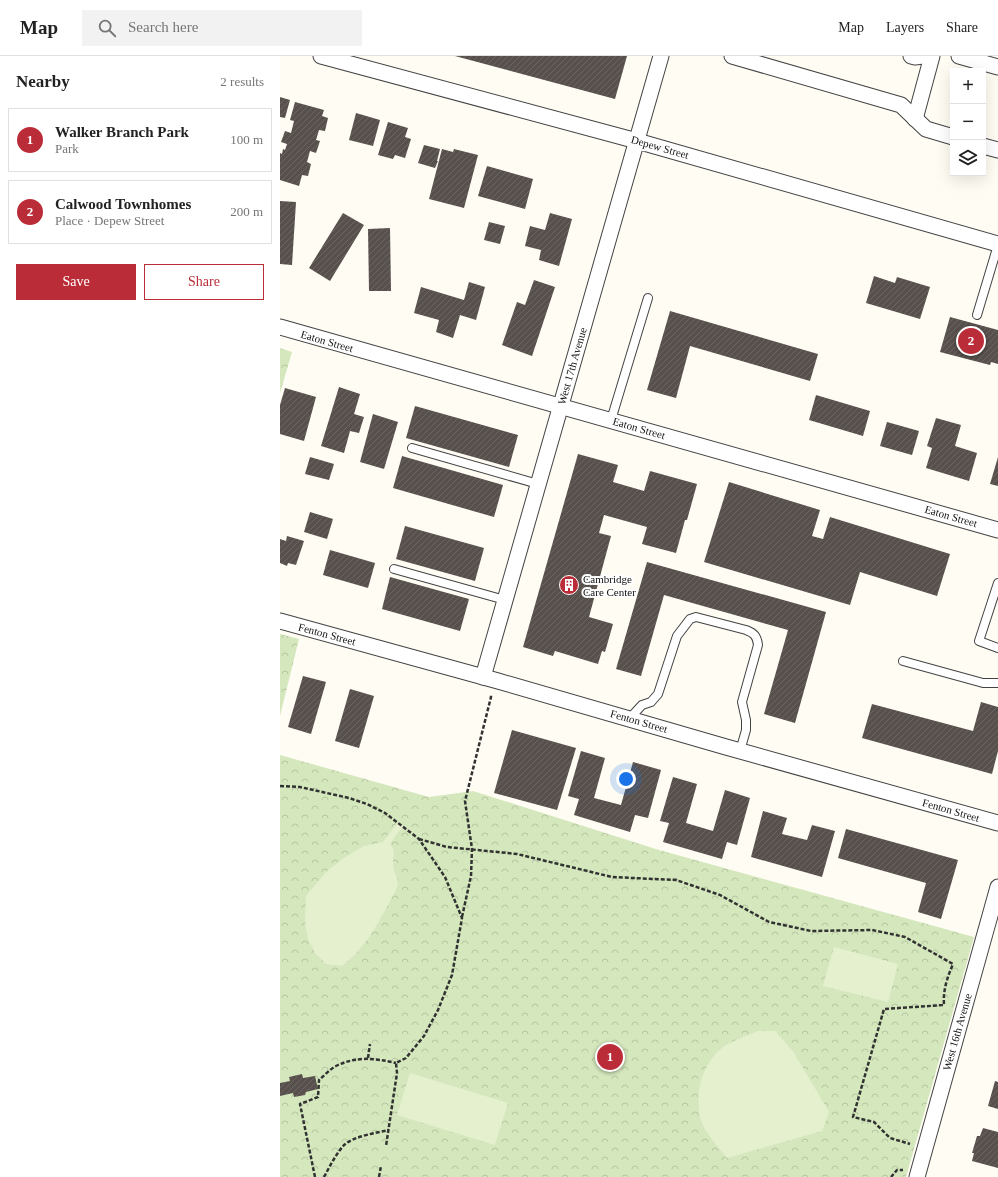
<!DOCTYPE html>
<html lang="en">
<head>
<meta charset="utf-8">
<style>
	:root { --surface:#fff; --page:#f2f2f2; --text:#222; --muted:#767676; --line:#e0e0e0; --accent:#ba2d38 }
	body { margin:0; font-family:"Times New Roman",serif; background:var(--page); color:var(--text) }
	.controls { position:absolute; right:12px; top:12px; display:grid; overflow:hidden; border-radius:0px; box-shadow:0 4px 16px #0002 }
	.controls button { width:36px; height:36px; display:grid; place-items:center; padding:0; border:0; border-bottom:1px solid var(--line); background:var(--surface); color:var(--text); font:20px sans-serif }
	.you { position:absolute; left:346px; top:723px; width:14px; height:14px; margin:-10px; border:3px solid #fff; border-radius:50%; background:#1a73e8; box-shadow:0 0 0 6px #1a73e833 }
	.badge { display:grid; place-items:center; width:26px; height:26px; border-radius:50%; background:var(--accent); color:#fff; font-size:13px; font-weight:700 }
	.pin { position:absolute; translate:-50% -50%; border:2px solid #fff; box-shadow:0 1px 4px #0006 }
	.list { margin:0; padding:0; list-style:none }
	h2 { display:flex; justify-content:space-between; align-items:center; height:52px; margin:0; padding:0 16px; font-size:17px }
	h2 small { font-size:13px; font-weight:400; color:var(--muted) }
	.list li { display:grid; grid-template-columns:26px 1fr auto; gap:12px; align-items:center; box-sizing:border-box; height:64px; margin:0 8px 8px; padding:0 8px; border:1px solid var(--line); border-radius:0px }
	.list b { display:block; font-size:15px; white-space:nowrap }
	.list p { margin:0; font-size:13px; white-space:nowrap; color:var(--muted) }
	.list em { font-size:13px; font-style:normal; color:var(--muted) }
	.actions { display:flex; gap:8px; padding:12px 16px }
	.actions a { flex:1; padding:9px 0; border:1px solid var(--accent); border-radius:0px; text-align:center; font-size:14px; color:var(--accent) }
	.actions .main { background:var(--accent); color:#fff }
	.icon { flex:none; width:22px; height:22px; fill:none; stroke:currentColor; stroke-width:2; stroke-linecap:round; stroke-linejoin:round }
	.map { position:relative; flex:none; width:718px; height:1121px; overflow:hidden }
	header { display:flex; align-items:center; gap:24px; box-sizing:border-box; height:56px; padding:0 20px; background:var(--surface); border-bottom:1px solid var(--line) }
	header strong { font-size:19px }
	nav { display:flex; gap:22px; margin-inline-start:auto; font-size:14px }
	.search { width:280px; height:36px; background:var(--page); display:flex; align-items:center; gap:10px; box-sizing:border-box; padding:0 14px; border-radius:0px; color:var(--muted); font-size:15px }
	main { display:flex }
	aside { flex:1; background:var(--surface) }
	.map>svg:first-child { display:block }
	.park { fill:url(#park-crowns) }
	.pitch { fill:#e5f0cf }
	.building { fill:url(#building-hatch) }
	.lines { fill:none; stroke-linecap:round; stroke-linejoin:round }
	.lane-casing { stroke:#434343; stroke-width:10 }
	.street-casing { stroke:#434343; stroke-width:17 }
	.path { stroke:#323232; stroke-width:2.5; stroke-dasharray:4 2; stroke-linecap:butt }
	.lane { stroke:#fff; stroke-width:8 }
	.street { stroke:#fff; stroke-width:15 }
	.labels { text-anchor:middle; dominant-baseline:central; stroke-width:4; stroke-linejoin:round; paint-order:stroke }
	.street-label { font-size:11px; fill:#101010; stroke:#fff }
	.poi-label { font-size:11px; fill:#101010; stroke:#fff; text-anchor:start }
</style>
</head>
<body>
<header>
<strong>Map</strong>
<div class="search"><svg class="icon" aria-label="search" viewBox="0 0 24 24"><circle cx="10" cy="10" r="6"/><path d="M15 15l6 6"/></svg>Search here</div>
<nav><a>Map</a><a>Layers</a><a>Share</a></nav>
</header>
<main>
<aside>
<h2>Nearby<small>2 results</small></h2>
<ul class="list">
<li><span class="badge">1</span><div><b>Walker Branch Park</b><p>Park</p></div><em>100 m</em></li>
<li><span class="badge">2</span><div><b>Calwood Townhomes</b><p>Place · Depew Street</p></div><em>200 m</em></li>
</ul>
<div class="actions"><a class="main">Save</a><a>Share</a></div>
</aside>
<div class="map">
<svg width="718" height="1121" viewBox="0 0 718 1121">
	<defs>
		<pattern id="park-crowns" width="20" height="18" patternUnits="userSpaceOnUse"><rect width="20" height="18" fill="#d5e8bd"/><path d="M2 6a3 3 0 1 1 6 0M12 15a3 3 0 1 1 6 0" fill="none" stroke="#b6c6a1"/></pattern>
		<pattern id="building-hatch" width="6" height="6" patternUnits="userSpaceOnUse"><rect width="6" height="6" fill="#58504c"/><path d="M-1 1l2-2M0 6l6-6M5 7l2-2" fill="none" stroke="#6b6561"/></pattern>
	</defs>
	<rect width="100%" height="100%" fill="#fefcf3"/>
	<g class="park">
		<polygon points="0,292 12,296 0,337"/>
		<polygon points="0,578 19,583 0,660"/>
		<polygon points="0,699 149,741 193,735 379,794 694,881 626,1121 0,1121"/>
	</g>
	<g class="pitch">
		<path d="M118,766L124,771L119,775L110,788C116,794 113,801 113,808C113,814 117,820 118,826C118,833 111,842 108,849C95,873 84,893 62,910L46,908L35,897L28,883L25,866L26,840L46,816L62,803L84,790L103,786Z"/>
		<polygon points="554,891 618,908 608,946 543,930"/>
		<path d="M478,975H495L514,997L549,1056L542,1075L447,1102C440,1093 425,1076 422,1067C413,1042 421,1009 442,992C447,987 469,979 478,975Z"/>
		<polygon points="130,1017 228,1047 215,1089 117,1059"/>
	</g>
	<g class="building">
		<polygon points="175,0 347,0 335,43"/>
		<polygon points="0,41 10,44 5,62 0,61"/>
		<polygon points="15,46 44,54 42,60 48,62 45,75 39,74 36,84 40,85 36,97 30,95 27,106 31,108 28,120 22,119 19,130 0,124 0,97 2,98 3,93 5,94 7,88 1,86 5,75 11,77 14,65 10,64"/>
		<polygon points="76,57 100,64 93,90 69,84"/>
		<polygon points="108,66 128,72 125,81 131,83 125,102 115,99 113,103 98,99"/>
		<polygon points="144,89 160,93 157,105 158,105 155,112 138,107"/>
		<polygon points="162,93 173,96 174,93 198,99 184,152 149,143"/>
		<polygon points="207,110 253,123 245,153 198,140"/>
		<polygon points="0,145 16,146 12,209 0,208"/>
		<polygon points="63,157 84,169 50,225 29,212"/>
		<polygon points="270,157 292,163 279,210 259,204 261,194 245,190 250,170 265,174"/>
		<polygon points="209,166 225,170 220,188 204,184"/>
		<polygon points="110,172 111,235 89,235 88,173"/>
		<polygon points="594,220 615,227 617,221 650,231 640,263 586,247"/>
		<polygon points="254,224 275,231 252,300 222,289 237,246 245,249"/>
		<polygon points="189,226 205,231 196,264 180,259 173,282 156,276 159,264 134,257 141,231 184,244"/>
		<polygon points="390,255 538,298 530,325 410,290 396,342 367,334"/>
		<polygon points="670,261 718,274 718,308 711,306 710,309 660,296"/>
		<polygon points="59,331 80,338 74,358 84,361 79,377 70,375 64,397 41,390"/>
		<polygon points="5,332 36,341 24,385 0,378 0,349"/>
		<polygon points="536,339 590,355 583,380 529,364"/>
		<polygon points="135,350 238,379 229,411 126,382"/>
		<polygon points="93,358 118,366 104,413 80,406"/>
		<polygon points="656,362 681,369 675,390 697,397 689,425 646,412 652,392 647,390"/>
		<polygon points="607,366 639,375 632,399 600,390"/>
		<polygon points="298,398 338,409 333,426 364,435 370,415 417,428 407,464 405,464 396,497 362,488 367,471 324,459 319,477 331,480 309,561 333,568 325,596 322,595 318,608 275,595 273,600 243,591"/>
		<polygon points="122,400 223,429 214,461 113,432"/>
		<polygon points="30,401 54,408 49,424 25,418"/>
		<polygon points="718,401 718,430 710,428"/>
		<polygon points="449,426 540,454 532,480 543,483 550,461 670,498 657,540 580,516 570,549 424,506"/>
		<polygon points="30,456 53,463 47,483 24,476"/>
		<polygon points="125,470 204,492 195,525 116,503"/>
		<polygon points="7,480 24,485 16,509 8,507 7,510 0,507 0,483 6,485"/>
		<polygon points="50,494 95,507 88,532 43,519"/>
		<polygon points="367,506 546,556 515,667 484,658 508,574 384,539 361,620 336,613"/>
		<polygon points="110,521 189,543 180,575 102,553"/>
		<polygon points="23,620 46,626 31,678 8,671"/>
		<polygon points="70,633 94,640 79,692 55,685"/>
		<polygon points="701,646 718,651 718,695 712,718 582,682 592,648 693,675"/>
		<polygon points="232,674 296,692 277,754 214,737"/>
		<polygon points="301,695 325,702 314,742 341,749 353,706 381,714 368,762 355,759 350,776 294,759 299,743 288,740"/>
		<polygon points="393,721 417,728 406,767 433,775 445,734 470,742 457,789 447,786 442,803 383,786 389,767 380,765"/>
		<polygon points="483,755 507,762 502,778 527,784 532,769 555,775 542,821 471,801"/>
		<polygon points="566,773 678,804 661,863 638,856 646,827 558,802"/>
		<polygon points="22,1018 23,1022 35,1020 38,1033 26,1036 25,1039 14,1041 13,1037 0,1040 0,1027 10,1025 9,1021"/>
		<polygon points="715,1025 718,1026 718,1053 708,1050"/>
		<polygon points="703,1072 718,1076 718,1112 692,1105 694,1097 692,1097 697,1080 700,1080"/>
	</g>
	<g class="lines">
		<defs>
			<g id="lane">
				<polyline points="697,259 718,189"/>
				<polyline points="331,364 368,242"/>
				<polyline points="132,392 258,428"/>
				<polyline points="114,513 225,544"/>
				<polyline points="718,527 699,585 718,592"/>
				<polyline points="623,605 703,627 718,627"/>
				<path d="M350,662L362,649L371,646L378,638L397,580L410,563L416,561L466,574C474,577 477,580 478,589L462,646L466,664V674L460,695"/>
			</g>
			<g id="street">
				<polyline points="41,0 357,85 718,188"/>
				<polyline points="452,0 621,49 646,73 673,81"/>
				<polyline points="631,0 635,1 643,0"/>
				<polyline points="679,0 718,11"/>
				<polyline points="635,63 652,0"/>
				<polyline points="703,90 718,94"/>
				<polyline points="0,271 718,474"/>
				<polyline points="0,565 218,625 446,691 718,767"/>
				<polyline points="203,621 381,0"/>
				<polyline points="637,1121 718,831"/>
			</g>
		</defs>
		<use href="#lane" class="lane-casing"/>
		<use href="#street" class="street-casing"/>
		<g class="path">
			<polyline points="0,730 20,731 69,742 87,748 105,757 139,783 165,821 182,862 172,919 158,954 144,980 126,1002 116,1007 117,1017 106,1090"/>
			<path d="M139,783L167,791L237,798L332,821L396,824L440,839L489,866L531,875L592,874L625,881L673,908C667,922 663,934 664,949L604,953L573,1061L594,1066L610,1082L630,1088"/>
			<polyline points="182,861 191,820 192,793 185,745 211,641 211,639"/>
			<polyline points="88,1002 90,988"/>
			<path d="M35,1121L20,1048L38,1041L39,1024C44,1020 50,1013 56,1010C77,1000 94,1002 116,1007"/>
			<path d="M44,1121C50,1110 56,1098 64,1089C74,1080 96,1077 109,1074"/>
			<polyline points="99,1121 101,1110"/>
			<polyline points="611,1121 617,1114 623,1114"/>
		</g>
		<use href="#lane" class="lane"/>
		<use href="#street" class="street"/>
	</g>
	<defs>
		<symbol id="building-disc" viewBox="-11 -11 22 22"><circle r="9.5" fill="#ba2d38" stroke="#fff"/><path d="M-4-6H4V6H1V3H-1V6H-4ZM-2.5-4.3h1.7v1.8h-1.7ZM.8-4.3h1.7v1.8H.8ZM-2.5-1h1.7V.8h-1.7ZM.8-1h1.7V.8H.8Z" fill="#fff"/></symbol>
	</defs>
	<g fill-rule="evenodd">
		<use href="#building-disc" x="278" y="518" width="22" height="22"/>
	</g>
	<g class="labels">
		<g class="street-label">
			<text transform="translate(380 91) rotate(16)">Depew Street</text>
			<text transform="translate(47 285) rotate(16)">Eaton Street</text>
			<text transform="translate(292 310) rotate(-74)">West 17th Avenue</text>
			<text transform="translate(359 372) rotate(16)">Eaton Street</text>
			<text transform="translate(671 460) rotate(16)">Eaton Street</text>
			<text transform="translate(47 578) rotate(15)">Fenton Street</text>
			<text transform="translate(359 665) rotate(16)">Fenton Street</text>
			<text transform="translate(671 754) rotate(16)">Fenton Street</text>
			<text transform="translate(677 976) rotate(-74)">West 16th Avenue</text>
		</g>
		<g class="poi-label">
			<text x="303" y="523">Cambridge<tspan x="303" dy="13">Care Center</tspan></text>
		</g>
	</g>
</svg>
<div class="controls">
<button>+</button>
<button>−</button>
<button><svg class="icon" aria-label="layers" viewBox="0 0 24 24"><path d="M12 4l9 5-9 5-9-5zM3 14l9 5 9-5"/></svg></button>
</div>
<div class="you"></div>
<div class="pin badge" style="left:330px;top:1001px">1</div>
<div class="pin badge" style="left:691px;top:285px">2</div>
</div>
</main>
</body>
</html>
